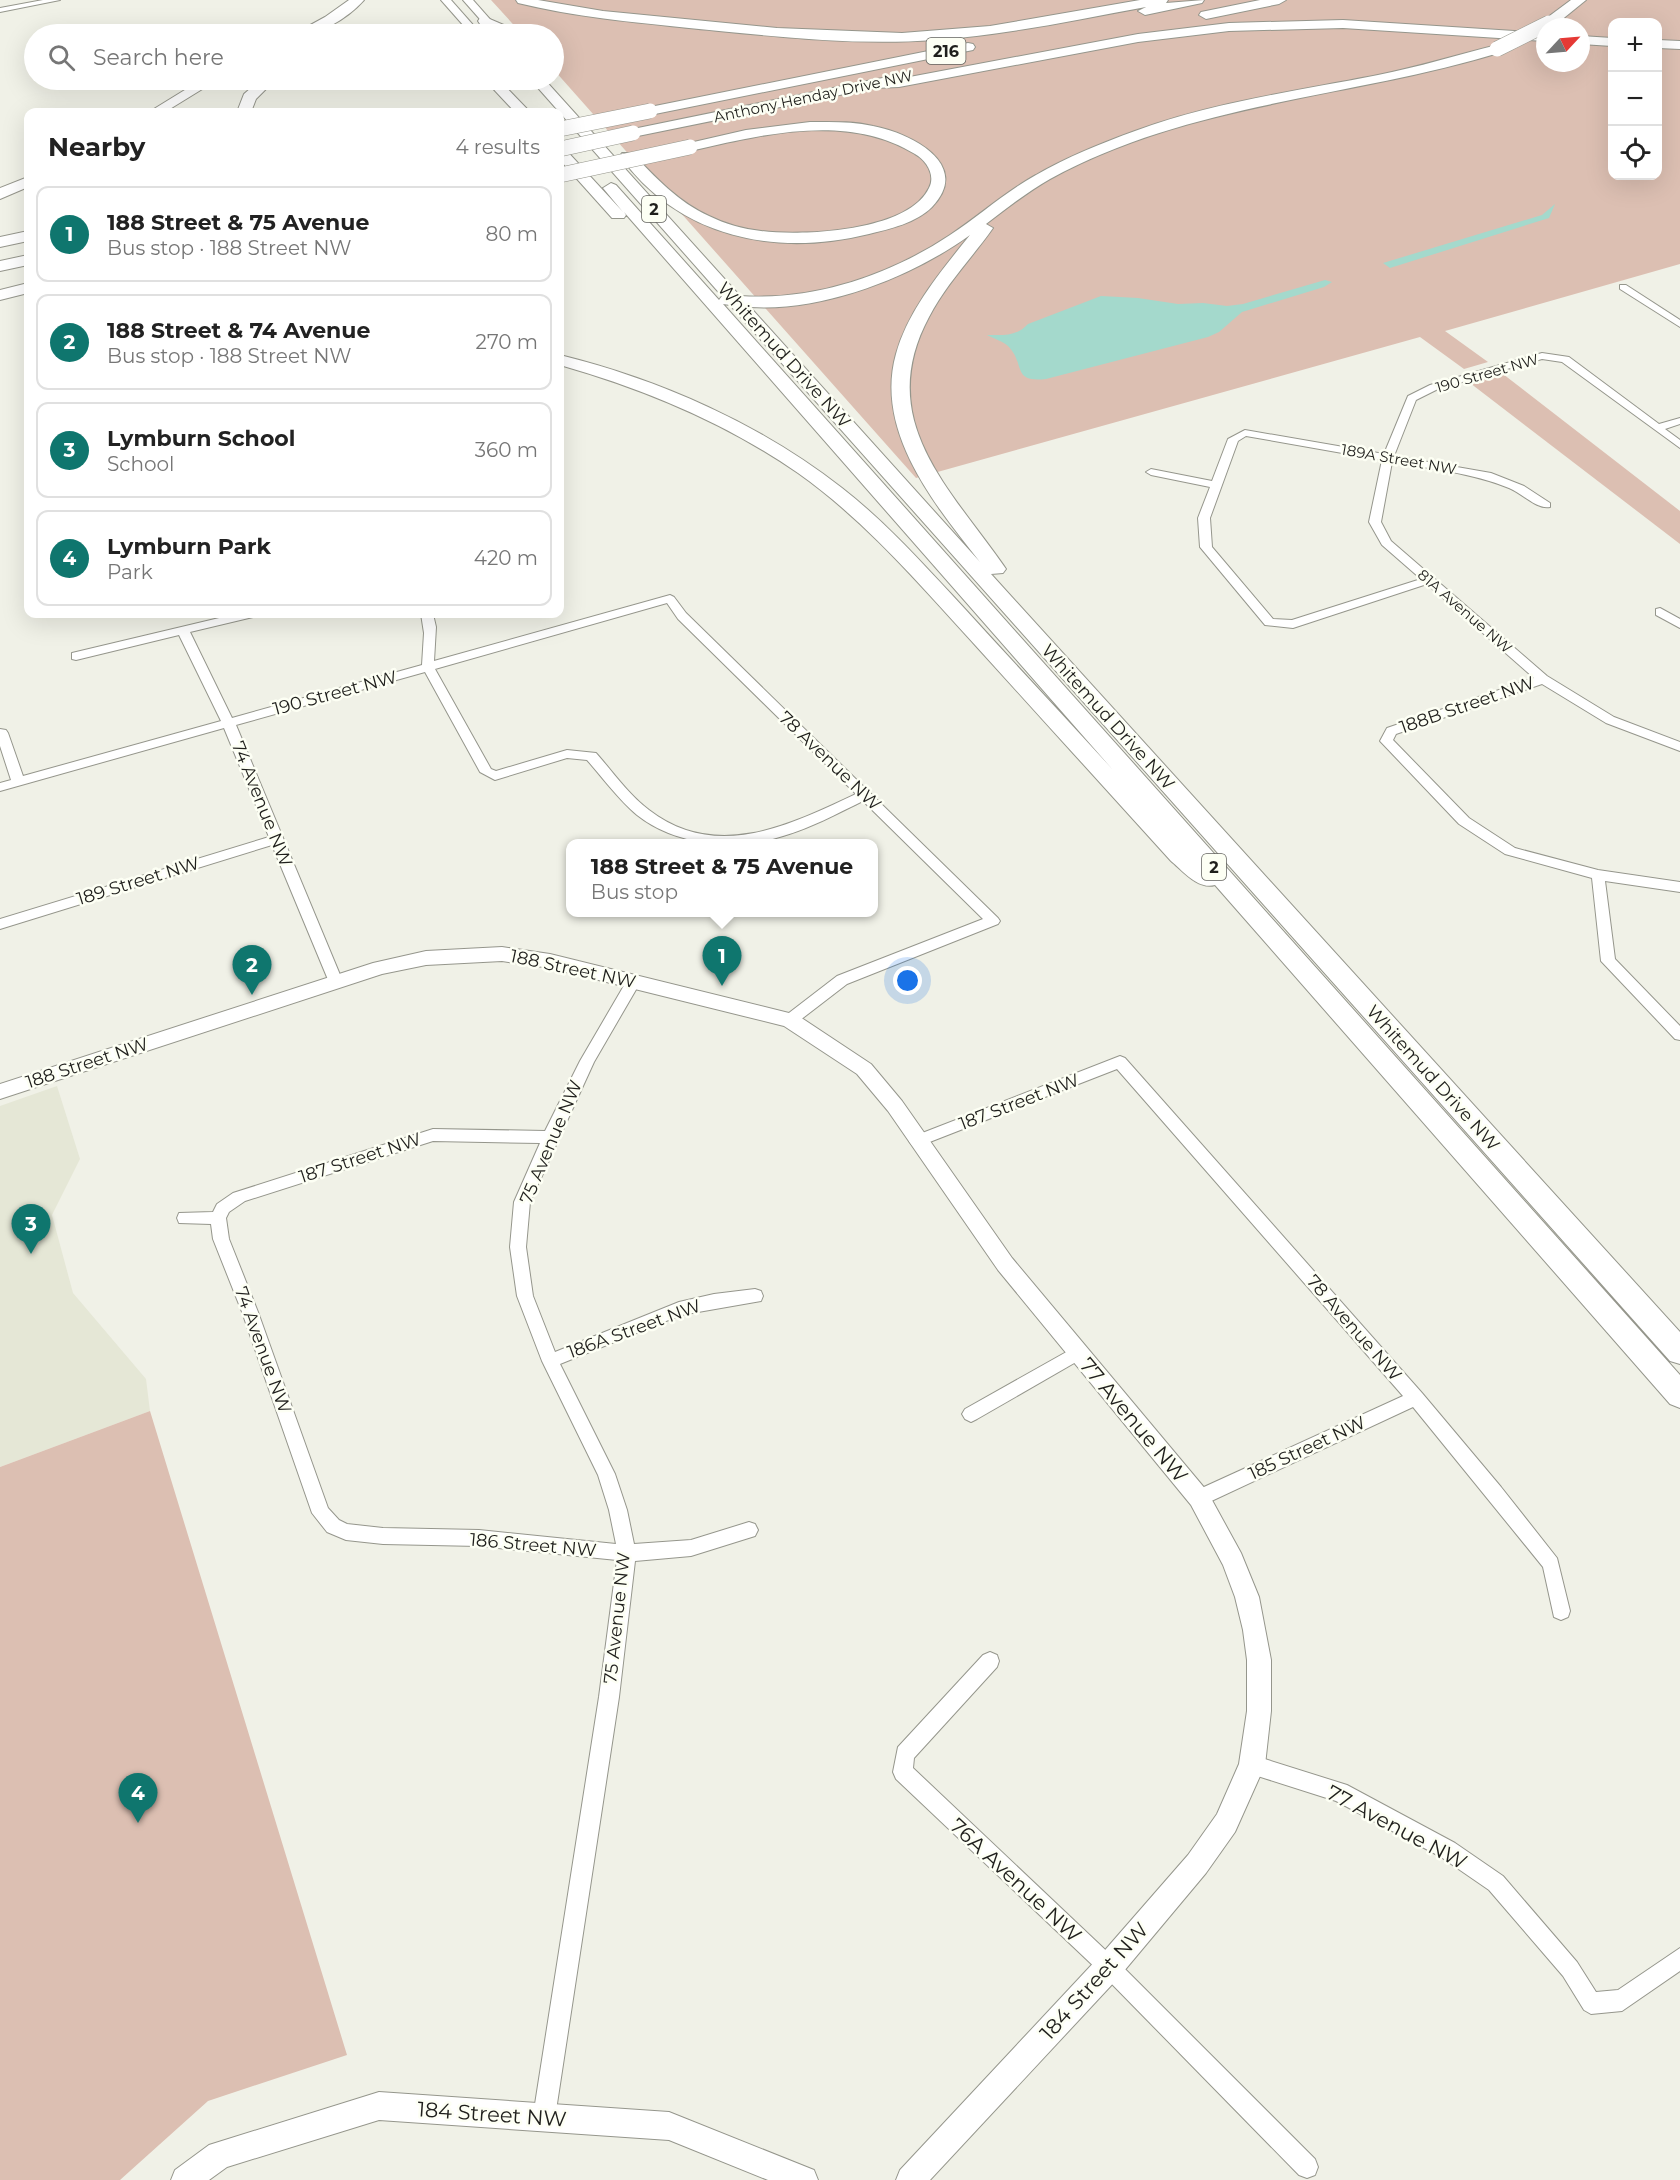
<!DOCTYPE html>
<html lang="en">
<head>
<meta charset="utf-8">
<style>
	:root { --surface:#fff; --page:#f2f2f2; --text:#222; --muted:#767676; --line:#e0e0e0; --accent:#0f766e }
	body { margin:0; font-family:Montserrat,sans-serif; background:var(--page); color:var(--text) }
	.controls { position:absolute; right:18px; top:18px; display:grid; overflow:hidden; border-radius:12px; box-shadow:0 6px 24px #0002 }
	.controls button { width:54px; height:54px; display:grid; place-items:center; padding:0; border:0; border-bottom:2px solid var(--line); background:var(--surface); color:var(--text); font:30px sans-serif }
	.compass { position:absolute; left:1536px; top:18px; width:54px; height:54px; border-radius:50%; background:var(--surface); box-shadow:0 6px 24px #0002; rotate:64deg }
	.you { position:absolute; left:908px; top:981px; width:21px; height:21px; margin:-15px; border:4px solid #fff; border-radius:50%; background:#1a73e8; box-shadow:0 0 0 9px #1a73e833 }
	.badge { display:grid; place-items:center; width:39px; height:39px; border-radius:50%; background:var(--accent); color:#fff; font-size:20px; font-weight:700 }
	.pin { position:absolute; translate:-50% -50px; filter:drop-shadow(0 2px 3px #0008) }
	.pin::after { content:''; position:absolute; top:32px; width:21px; height:18px; background:inherit; clip-path:polygon(0 0,100% 0,50% 100%) }
	.popup { position:absolute; left:566px; top:839px; width:312px; height:78px; box-sizing:border-box; display:grid; place-content:center; border-radius:12px; background:var(--surface); filter:drop-shadow(0 2px 4px #0005); font-size:20px; white-space:nowrap; color:var(--muted) }
	.popup b { font-size:22px; color:var(--text) }
	.popup::after { content:''; position:absolute; left:50%; top:100%; margin-left:-12px; border:12px solid transparent; border-top-color:var(--surface) }
	.list { margin:0; padding:0; list-style:none }
	h2 { display:flex; justify-content:space-between; align-items:center; height:78px; margin:0; padding:0 24px; font-size:26px }
	h2 small { font-size:20px; font-weight:400; color:var(--muted) }
	.list li { display:grid; grid-template-columns:39px 1fr auto; gap:18px; align-items:center; box-sizing:border-box; height:96px; margin:0 12px 12px; padding:0 12px; border:2px solid var(--line); border-radius:12px }
	.list b { display:block; font-size:22px; white-space:nowrap }
	.list p { margin:0; font-size:20px; white-space:nowrap; color:var(--muted) }
	.list em { font-size:20px; font-style:normal; color:var(--muted) }
	.icon { flex:none; width:33px; height:33px; fill:none; stroke:currentColor; stroke-width:2; stroke-linecap:round; stroke-linejoin:round }
	.map { position:relative; flex:none; width:1680px; height:2180px; overflow:hidden }
	.search { position:absolute; background:var(--surface); box-shadow:0 6px 24px #0002; left:24px; top:24px; width:540px; height:66px; display:flex; align-items:center; gap:15px; box-sizing:border-box; padding:0 21px; border-radius:33px; color:var(--muted); font-size:22px }
	.panel { position:absolute; background:var(--surface); box-shadow:0 6px 24px #0002; left:24px; top:108px; width:540px; height:510px; border-radius:12px }
	.map>svg:first-child { display:block }
	.built { fill:#e5e7d6 }
	.green { fill:#dcbfb2; fill-rule:evenodd }
	.water { fill:#a4d9cc }
	.lines { fill:none; stroke-linecap:round; stroke-linejoin:round }
	.street-casing { stroke:#95968c; stroke-width:2 }
	.secondary-casing { stroke:#95968c; stroke-width:2 }
	.highway-casing { stroke:#95968c; stroke-width:2 }
	.street { fill:#fff; fill-rule:evenodd }
	.secondary { fill:#fff; fill-rule:evenodd }
	.highway { fill:#fff; fill-rule:evenodd }
	.highway-bridge-casing { stroke:#95968c; stroke-width:16; stroke-linecap:butt }
	.highway-bridge { stroke:#fff; stroke-width:15 }
	.labels { text-anchor:middle; dominant-baseline:central; stroke-width:5; stroke-linejoin:round; paint-order:stroke }
	.far-street-label { font-size:15px; fill:#1f1f1c; stroke:#fdfff4 }
	.shield { fill:#fdfff4; stroke:#62625d; stroke-width:1.5 }
	.shield-label { font-size:16px; font-weight:bold; fill:#1f1f1c }
	.street-label { font-size:18px; fill:#1f1f1c; stroke:#fdfff4 }
	.near-street-label { font-size:21px; fill:#1f1f1c; stroke:#fdfff4 }
</style>
</head>
<body>
<div class="map">
<svg width="1680" height="2180" viewBox="0 0 1680 2180">
	<rect width="100%" height="100%" fill="#f0f1e7"/>
	<polygon class="built" points="57,1086 80,1159 52,1215 73,1293 146,1379 150,1411 0,1467 0,1106"/>
	<g class="green">
		<path d="M491,0H1680V264L1445,331L1488,362L1464,369L1420,337L916,478L554,70V34H522ZM1612,22H1658V176H1612ZM1545,27H1581V63H1545Z"/>
		<polygon points="1503,374 1680,511 1680,544 1470,383"/>
		<polygon points="150,1411 347,2055 208,2101 120,2180 0,2180 0,1467"/>
	</g>
	<g class="water">
		<polygon points="1555,204 1549,218 1390,268 1383,263 1542,215"/>
		<path d="M1325,280L1332,282L1324,287L1242,312L1219,332L1208,337L1046,379C1011,383 1026,364 1008,346C1004,342 993,338 987,335C1003,335 1016,337 1028,324L1101,296L1138,298L1178,304L1203,303L1227,306L1243,304Z"/>
	</g>
	<g class="lines">
		<defs>
			<g id="street">
				<polygon points="43,0 60,0 0,12 0,8"/>
				<polygon points="1620,285 1626,285 1680,320 1680,327 1620,289"/>
				<path d="M1542,353L1569,357L1659,424L1680,418V424L1665,429L1680,440V448L1562,362L1542,359L1438,389L1416,400L1394,456L1491,473L1524,486L1550,503V507C1537,510 1522,493 1509,488C1472,473 1432,469 1392,462L1381,522L1391,541L1547,676L1614,717L1680,742V751L1606,723L1542,684L1396,734L1393,740L1469,818L1515,848L1598,870L1680,882V892L1605,881L1615,959L1680,1026V1040L1675,1039L1601,961L1592,878L1505,854L1459,824L1380,741L1387,728L1534,678L1427,584L1293,628L1265,625L1200,547L1198,518L1210,487L1151,475L1146,472L1151,469L1212,481L1228,439L1245,430L1384,454L1408,396L1430,385ZM1246,436L1382,460L1369,522L1382,545L1421,579L1292,620L1273,619L1212,547L1210,518L1238,441Z"/>
				<path d="M670,595L674,597L686,613L998,918L1000,921L998,924L847,984L795,1024H785L783,1020L785,1016L837,976L983,919L863,801C836,814 811,828 783,836C736,851 676,846 637,815C618,799 603,778 587,760L567,758L495,780L480,772L425,672L236,725L343,982L341,986H331L329,982L272,845L0,929V919L269,837L224,728L0,791V783L11,780L0,746V729L6,730L8,733L23,776L221,721L179,635L76,660L72,659V653L236,614H255L253,617L190,632L232,718L422,665L424,633L421,614H433L436,627L434,661ZM667,603L678,619L856,794C790,825 716,862 649,810C628,794 613,772 596,753L567,750L496,771L491,769L435,669Z"/>
				<polygon points="1660,608 1680,619 1680,628 1656,615 1656,609"/>
				<path d="M634,976L641,981L594,1062L530,1202L526,1247L533,1296L555,1352L679,1302L714,1294L755,1289L761,1291L763,1296L761,1301L681,1315L560,1364L615,1474L627,1510L634,1544L691,1540L749,1522L755,1524L758,1530L755,1536L691,1556L635,1561L619,1697L555,2117L552,2125L544,2128L536,2125L533,2117L599,1697L617,1560L479,1546L383,1544L346,1540L327,1532L312,1513L242,1312L213,1239L211,1224L179,1223L177,1218L179,1213L213,1212L217,1204L233,1193L433,1129L545,1131L580,1061L629,977ZM433,1141L540,1143L514,1202L510,1247L517,1296L542,1361L598,1475L609,1510L616,1544L479,1530L383,1528L347,1524L339,1520L328,1508L258,1312L229,1239L226,1218L229,1212L245,1201Z"/>
				<polygon points="1120,1056 1125,1058 1422,1393 1501,1487 1557,1558 1570,1611 1568,1617 1561,1620 1554,1617 1543,1567 1413,1407 1205,1504 1199,1506 1193,1504 1190,1498 1193,1492 1403,1396 1117,1069 922,1145 912,1145 909,1141 912,1137"/>
				<polygon points="1077,1346 1083,1348 1085,1353 1083,1358 977,1419 971,1422 965,1419 962,1414 965,1409"/>
				<polygon points="990,1652 997,1655 999,1661 997,1667 914,1758 913,1768 1116,1960 1315,2159 1318,2167 1315,2175 1307,2178 1299,2175 1102,1974 896,1779 893,1772 898,1747 983,1655"/>
				<polygon points="1252,1755 1347,1785 1455,1843 1503,1876 1577,1962 1596,1992 1618,1990 1680,1948 1680,1971 1622,2011 1591,2014 1584,2010 1563,1976 1489,1890 1441,1857 1336,1801 1245,1772 1242,1765 1245,1758"/>
			</g>
			<g id="secondary">
				<polygon points="441,0 451,0 481,34 471,34"/>
				<polygon points="463,0 473,0 503,34 493,34"/>
				<polygon points="502,947 550,954 797,1015 871,1064 902,1101 1012,1258 1207,1491 1241,1553 1259,1597 1271,1660 1271,1711 1265,1765 1235,1832 1206,1873 1119,1977 930,2180 896,2180 900,2170 1099,1957 1188,1855 1217,1814 1239,1764 1247,1711 1247,1660 1243,1630 1235,1597 1223,1565 1191,1505 998,1270 888,1111 857,1074 784,1026 550,968 502,961 426,965 382,974 0,1099 0,1084 373,963 426,951"/>
				<polygon points="379,2092 669,2112 814,2170 818,2180 768,2180 669,2140 379,2120 227,2167 209,2180 171,2180 175,2170 209,2145"/>
			</g>
			<g id="highway">
				<path d="M349,0H364C348,18 318,37 294,34L325,17Z"/>
				<path d="M516,0H538L603,11L777,28L902,33L990,26L1140,0H1168L1166,3L1204,0L1202,3L1145,15L1138,11L1146,7C1076,20 1006,35 935,40C853,46 771,36 689,28C632,22 575,17 518,3Z"/>
				<polygon points="1260,0 1286,0 1279,4 1206,19 1199,15 1201,12"/>
				<polygon points="1571,0 1586,0 1554,26 1544,26 1542,23 1544,20"/>
				<polygon points="485,17 506,26 514,34 499,34 480,24 478,21 480,18"/>
				<polygon points="1343,20 1545,33 1545,41 1343,28 1229,31 1138,42 899,87 874,88 633,137 626,133 633,129 872,80 888,77 899,79 1138,34 1229,23"/>
				<polygon points="1581,36 1612,38 1612,46 1581,44"/>
				<polygon points="1658,40 1680,41 1680,49 1658,48"/>
				<polygon points="968,43 973,44 975,47 973,50 650,115 643,111 650,107"/>
				<path d="M1497,45L1502,46L1504,49L1502,52C1352,98 1190,102 1050,179C1027,192 1007,208 986,224L993,228C972,258 946,284 929,317C873,421 951,489 1006,569L1003,573L991,574L1680,1332V1364L1670,1361L730,305L723,304L1680,1375V1408L1670,1404L1215,885C1198,890 1183,871 1171,861C1106,789 1041,718 976,646C920,585 866,521 798,473C726,423 644,389 560,365V355C661,380 760,424 842,488C887,523 926,567 965,609C1014,663 1064,716 1113,770L624,212L626,215L624,218H612L560,160V148L565,149L623,212L603,188L611,183L616,185L719,300L722,296L531,80H545L740,296C814,301 890,275 950,235C979,216 1005,192 1036,175C1067,157 1102,143 1135,131C1214,102 1297,91 1378,75C1419,67 1457,55 1497,45ZM970,235C942,270 908,310 896,354C874,432 936,506 980,562L750,307C823,312 912,277 970,235Z"/>
				<polygon points="201,80 217,80 165,112 149,112"/>
				<polygon points="260,80 275,80 256,99 251,112 237,112 244,94"/>
				<polygon points="485,80 499,80 530,112 515,112"/>
				<path d="M810,122C831,122 852,121 873,126C910,133 973,164 932,207C916,223 890,229 869,234C775,257 679,238 620,156L622,153H632C655,177 678,202 709,216C725,224 743,229 761,231C802,236 908,232 929,188C936,175 926,160 915,154C847,112 762,135 690,151L683,147L685,144L746,130Z"/>
				<polygon points="28,177 28,187 0,199 0,188"/>
				<polygon points="28,231 28,241 0,247 0,237"/>
				<polygon points="28,255 28,265 0,271 0,261"/>
				<polygon points="28,283 28,293 0,300 0,290"/>
			</g>
		</defs>
		<use href="#street" class="street-casing"/>
		<use href="#secondary" class="secondary-casing"/>
		<use href="#highway" class="highway-casing"/>
		<use href="#street" class="street"/>
		<use href="#secondary" class="secondary"/>
		<use href="#highway" class="highway"/>
		<defs>
			<g id="highway-bridge">
				<polyline points="1497,49 1549,23"/>
				<polyline points="560,129 650,111"/>
				<polyline points="560,149 633,133"/>
				<polyline points="560,175 690,147"/>
			</g>
		</defs>
		<use href="#highway-bridge" class="highway-bridge-casing"/>
		<use href="#highway-bridge" class="highway-bridge"/>
	</g>
	<g class="labels">
		<g class="far-street-label">
			<text transform="translate(813 96) rotate(-12)">Anthony Henday Drive NW</text>
			<text transform="translate(1487 373) rotate(-16)">190 Street NW</text>
			<text transform="translate(1399 459) rotate(10)">189A Street NW</text>
			<text transform="translate(1465 611) rotate(41)">81A Avenue NW</text>
		</g>
		<g class="shield">
			<rect x="926.5" y="38" width="39" height="26" rx="4.5"/>
			<rect x="642" y="196" width="24" height="26" rx="4.5"/>
			<rect x="1202" y="854" width="24" height="26" rx="4.5"/>
		</g>
		<g class="shield-label">
			<text x="946" y="51">216</text>
			<text x="654" y="209">2</text>
			<text x="1214" y="867">2</text>
		</g>
		<g class="street-label">
			<text transform="translate(784 355) rotate(48)">Whitemud Drive NW</text>
			<text transform="translate(335 693) rotate(-15)">190 Street NW</text>
			<text transform="translate(1467 705) rotate(-19)">188B Street NW</text>
			<text transform="translate(1108 717) rotate(48)">Whitemud Drive NW</text>
			<text transform="translate(830 761) rotate(44)">78 Avenue NW</text>
			<text transform="translate(262 804) rotate(68)">74 Avenue NW</text>
			<text transform="translate(138 881) rotate(-17)">189 Street NW</text>
			<text transform="translate(573 969) rotate(12)">188 Street NW</text>
			<text transform="translate(87 1063) rotate(-18)">188 Street NW</text>
			<text transform="translate(1433 1078) rotate(48)">Whitemud Drive NW</text>
			<text transform="translate(1019 1102) rotate(-21)">187 Street NW</text>
			<text transform="translate(551 1142) rotate(-67)">75 Avenue NW</text>
			<text transform="translate(360 1158) rotate(-18)">187 Street NW</text>
			<text transform="translate(1354 1328) rotate(49)">78 Avenue NW</text>
			<text transform="translate(634 1329) rotate(-20)">186A Street NW</text>
			<text transform="translate(263 1350) rotate(70)">74 Avenue NW</text>
			<text transform="translate(1307 1448) rotate(-25)">185 Street NW</text>
			<text transform="translate(533 1545) rotate(5)">186 Street NW</text>
			<text transform="translate(617 1618) rotate(-84)">75 Avenue NW</text>
		</g>
		<g class="near-street-label">
			<text transform="translate(1134 1420) rotate(50)">77 Avenue NW</text>
			<text transform="translate(1397 1827) rotate(28)">77 Avenue NW</text>
			<text transform="translate(1016 1880) rotate(43)">76A Avenue NW</text>
			<text transform="translate(1094 1981) rotate(-48)">184 Street NW</text>
			<text transform="translate(492 2114) rotate(4)">184 Street NW</text>
		</g>
	</g>
</svg>
<div class="controls">
<button>+</button>
<button>−</button>
<button><svg class="icon" aria-label="locate" viewBox="0 0 24 24"><circle cx="12" cy="12" r="6"/><path d="M12 2v4M12 18v4M2 12h4M18 12h4"/></svg></button>
</div>
<svg class="compass" viewBox="-18 -18 36 36"><path d="M0-13l5 13h-10z" fill="#e53935"/><path d="M0 13l5-13h-10z" fill="#767676"/></svg>
<div class="you"></div>
<div class="pin badge" style="left:722px;top:986px">1</div>
<div class="popup"><b>188 Street &amp; 75 Avenue</b>Bus stop</div>
<div class="pin badge" style="left:252px;top:995px">2</div>
<div class="pin badge" style="left:31px;top:1254px">3</div>
<div class="pin badge" style="left:138px;top:1823px">4</div>
<div class="search"><svg class="icon" aria-label="search" viewBox="0 0 24 24"><circle cx="10" cy="10" r="6"/><path d="M15 15l6 6"/></svg>Search here</div>
<section class="panel">
<h2>Nearby<small>4 results</small></h2>
<ul class="list">
<li><span class="badge">1</span><div><b>188 Street &amp; 75 Avenue</b><p>Bus stop · 188 Street NW</p></div><em>80 m</em></li>
<li><span class="badge">2</span><div><b>188 Street &amp; 74 Avenue</b><p>Bus stop · 188 Street NW</p></div><em>270 m</em></li>
<li><span class="badge">3</span><div><b>Lymburn School</b><p>School</p></div><em>360 m</em></li>
<li><span class="badge">4</span><div><b>Lymburn Park</b><p>Park</p></div><em>420 m</em></li>
</ul>
</section>
</div>
</body>
</html>
